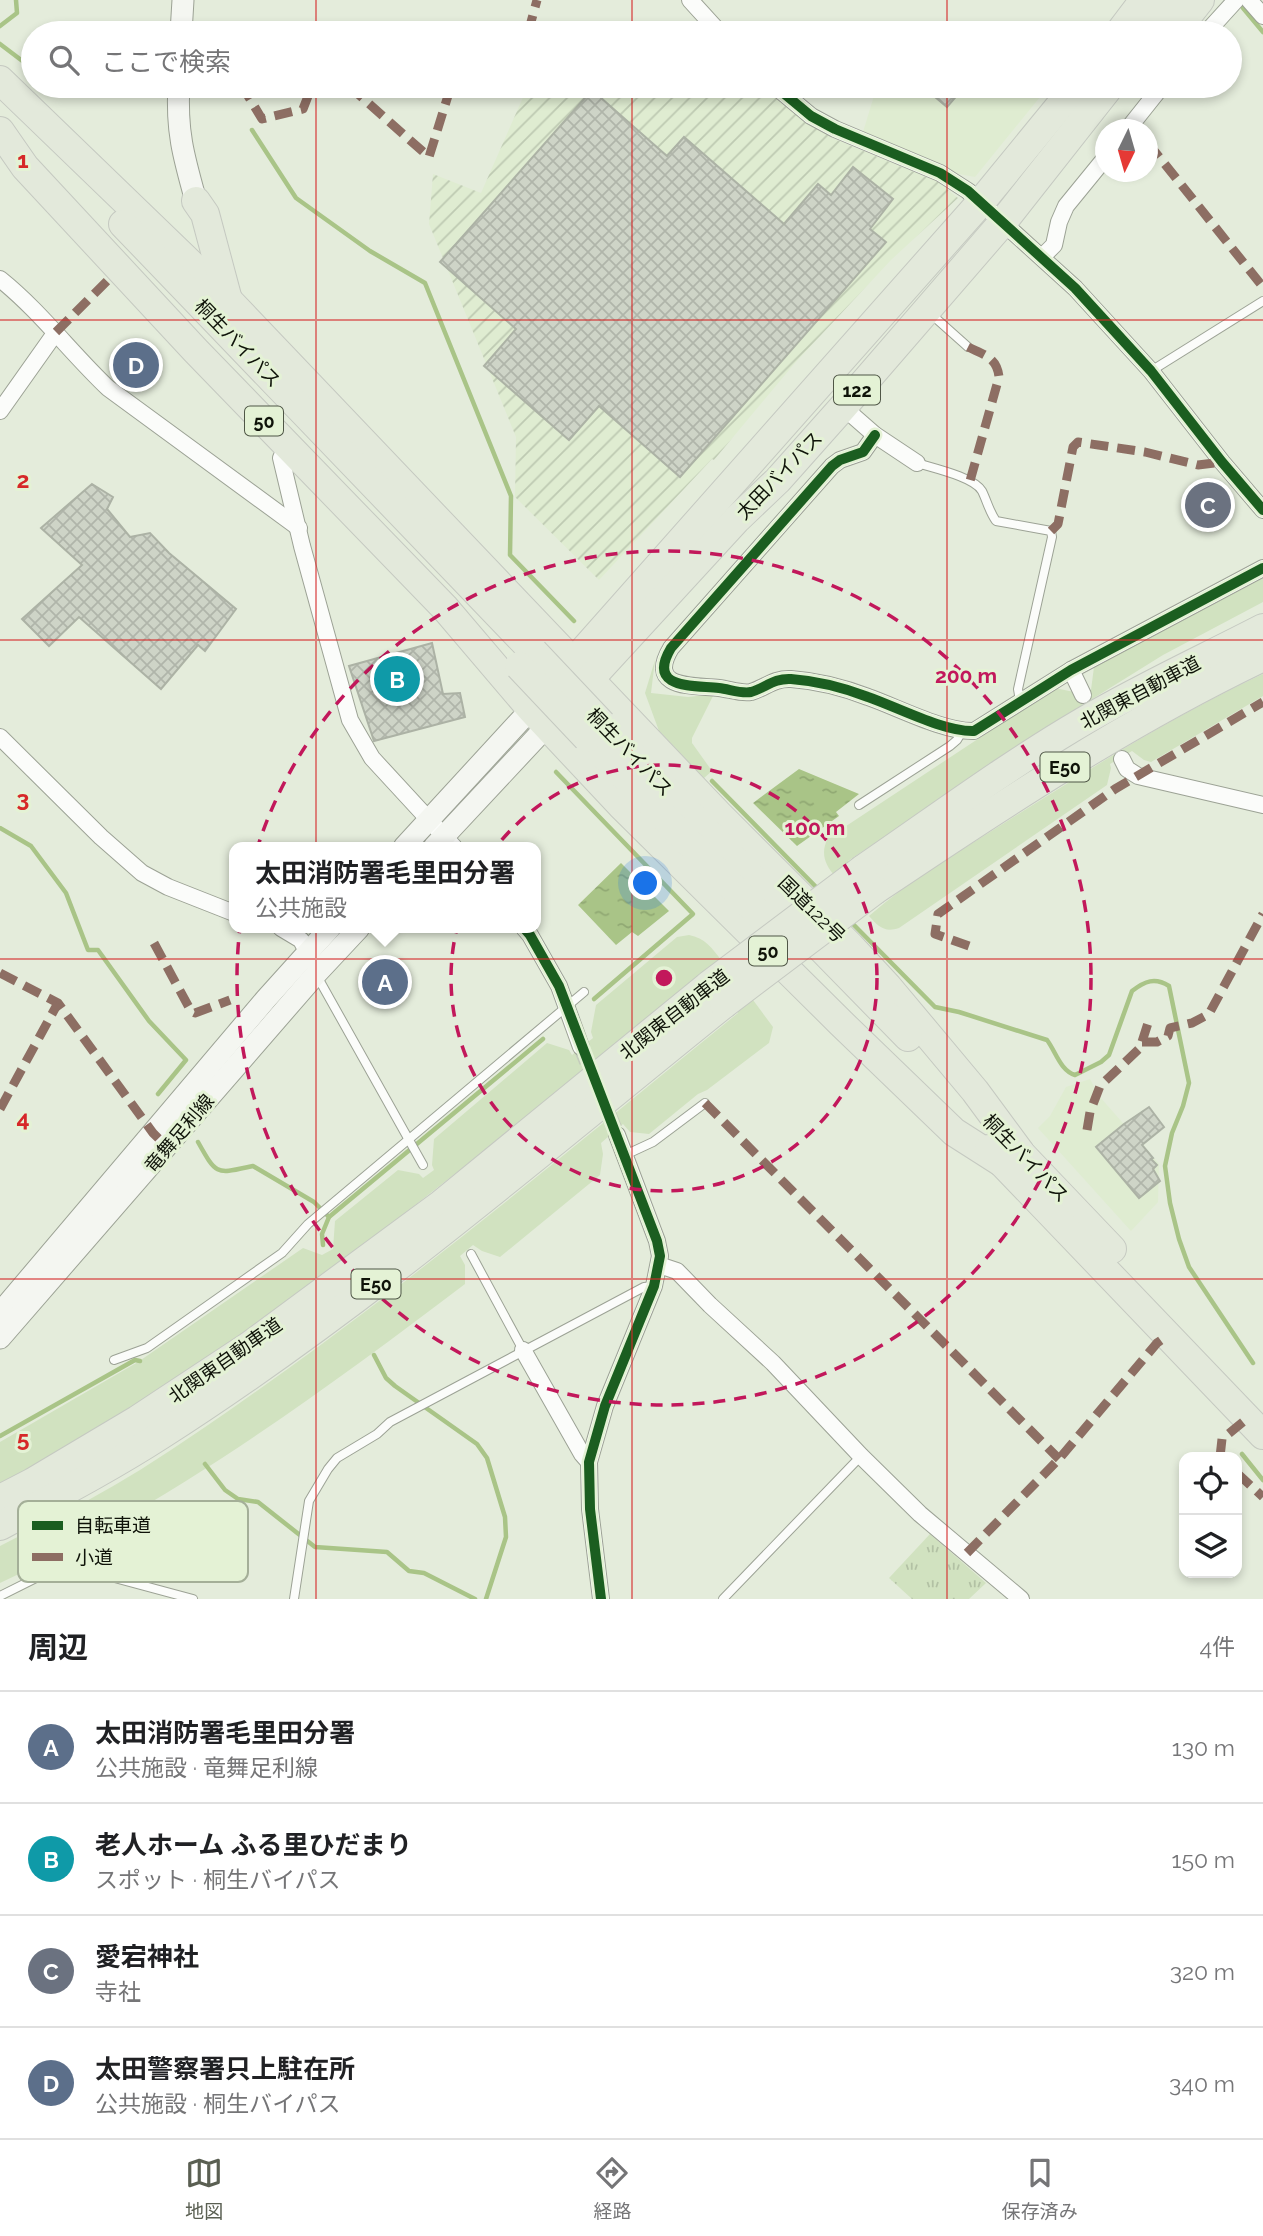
<!DOCTYPE html>
<html lang="ja">
<head>
<meta charset="utf-8">
<style>
	:root { --surface:#fff; --page:#f2f2f2; --text:#202124; --muted:#757577; --line:#e0e0e0; --accent:#5a5f52 }
	body { margin:0; font-family:Raleway,"Noto Sans JP",sans-serif; background:var(--page); color:var(--text) }
	.controls { position:absolute; right:21px; bottom:21px; display:grid; overflow:hidden; border-radius:14px; box-shadow:0 4px 10px #0003 }
	.controls button { width:63px; height:63px; display:grid; place-items:center; padding:0; border:0; border-bottom:2px solid var(--line); background:var(--surface); color:var(--text); font:35px sans-serif }
	.compass { position:absolute; left:1095px; top:119px; width:63px; height:63px; border-radius:50%; background:var(--surface); box-shadow:0 4px 10px #0003; rotate:185deg }
	.you { position:absolute; left:646px; top:884px; width:24px; height:24px; margin:-18px; border:5px solid #fff; border-radius:50%; background:#1a73e8; box-shadow:0 0 0 10px #1a73e833 }
	.badge { display:grid; place-items:center; width:46px; height:46px; border-radius:50%; background:var(--accent); color:#fff; font-size:23px; font-weight:700 }
	.pin { position:absolute; translate:-50% -50%; border:4px solid #fff; box-shadow:0 2px 7px #0006 }
	.popup { position:absolute; left:229px; top:842px; width:312px; height:91px; box-sizing:border-box; display:grid; place-content:center; border-radius:14px; background:var(--surface); filter:drop-shadow(0 2px 5px #0005); font-size:23px; white-space:nowrap; color:var(--muted) }
	.popup b { font-size:26px; color:var(--text) }
	.popup::after { content:''; position:absolute; left:50%; top:100%; margin-left:-14px; border:14px solid transparent; border-top-color:var(--surface) }
	.list { margin:0; padding:0; list-style:none }
	h2 { display:flex; justify-content:space-between; align-items:center; height:91px; margin:0; padding:0 28px; font-size:30px }
	h2 small { font-size:23px; font-weight:400; color:var(--muted) }
	.list li { display:grid; grid-template-columns:46px 1fr auto; gap:21px; align-items:center; box-sizing:border-box; height:112px; padding:0 28px; border-top:2px solid var(--line) }
	.list b { display:block; font-size:26px; white-space:nowrap }
	.list p { margin:0; font-size:23px; white-space:nowrap; color:var(--muted) }
	.list em { font-size:23px; font-style:normal; color:var(--muted) }
	.icon { flex:none; width:38px; height:38px; fill:none; stroke:currentColor; stroke-width:2; stroke-linecap:round; stroke-linejoin:round }
	.map { position:relative; flex:none; width:1263px; height:1599px; overflow:hidden }
	.search { position:absolute; background:var(--surface); box-shadow:0 4px 10px #0003; left:21px; right:21px; top:21px; height:77px; display:flex; align-items:center; gap:18px; box-sizing:border-box; padding:0 24px; border-radius:38px; color:var(--muted); font-size:26px }
	.sheet { height:539px; background:var(--surface) }
	nav { display:flex; justify-content:space-around; align-items:center; box-sizing:border-box; height:98px; border-top:2px solid var(--line); background:var(--surface); font-size:19px; color:var(--muted) }
	nav a { display:grid; justify-items:center; gap:4px }
	nav .on { color:var(--accent) }
	.map>svg:first-child { display:block }
	.built { fill:#dfecd1 }
	.industrial { fill:url(#industrial-furrows) }
	.green { fill:#d1e2c0 }
	.park { fill:url(#park-tufts) }
	.water { fill:url(#water-ripples) }
	.lines { fill:none; stroke-linecap:round; stroke-linejoin:round }
	.stream { stroke:#a9c487; stroke-width:4.5 }
	.building { fill:url(#building-cross-hatch); stroke:#acb2a5; stroke-width:2 }
	.street-tunnel { stroke:#c4cbbc; stroke-width:16; stroke-dasharray:16 8; stroke-linecap:butt }
	.lane-casing { stroke:#9ca295; stroke-width:10 }
	.street-casing { stroke:#9ca295; stroke-width:18 }
	.secondary-casing { stroke:#9ca295; stroke-width:23 }
	.highway-casing { stroke:#c5c9c1; stroke-width:30 }
	.lane { stroke:#fbfcfa; stroke-width:8 }
	.street { stroke:#fbfcfa; stroke-width:16 }
	.secondary { stroke:#f4f6f1; stroke-width:21 }
	.highway { stroke:#e3e9db; stroke-width:28 }
	.highway-bridge-casing { stroke:#c5c9c1; stroke-width:30; stroke-linecap:butt }
	.highway-bridge { stroke:#e3e9db; stroke-width:28 }
	.quiet { stroke:#8d6e63; stroke-width:9; stroke-dasharray:18 9; stroke-linecap:butt }
	.cycleway-casing { stroke:#e4f2d5; stroke-width:15 }
	.cycleway { stroke:#1b5e20; stroke-width:10 }
	.grid { fill:none; stroke:#d62828; stroke-width:2; stroke-opacity:0.55 }
	.ring { fill:none; stroke:#c2185b; stroke-width:3.5; stroke-dasharray:12 9 }
	.labels { text-anchor:middle; dominant-baseline:central; stroke-width:6; stroke-linejoin:round; paint-order:stroke }
	.shield { fill:#e4f2d5; stroke:#4f5646; stroke-width:2 }
	.shield-label { font-size:18px; font-weight:bold; fill:#0f1309 }
	.street-label { font-size:19px; fill:#0f1309; stroke:#e4f2d5 }
	.key { fill:#e4f2d5; stroke:#a4af98; stroke-width:2 }
	.key-label { font-size:19px; fill:#0f1309 }
	.grid-label { font-size:23px; text-anchor:middle; font-weight:bold; fill:#d62828; stroke:#e4f2d5; stroke-width:6; stroke-linejoin:round; paint-order:stroke }
	.centre { fill:#c2185b; stroke:#e4f2d5; stroke-width:3.5 }
	.ring-label { font-size:21px; text-anchor:middle; font-weight:bold; fill:#c2185b; stroke:#e4f2d5; stroke-width:6; stroke-linejoin:round; paint-order:stroke }
</style>
</head>
<body>
<div class="map">
<svg width="1263" height="1599" viewBox="0 0 1263 1599">
	<defs>
		<pattern id="industrial-furrows" width="10" height="10" patternUnits="userSpaceOnUse" patternTransform="scale(1.75)"><rect width="10" height="10" fill="#dfecd1"/><path d="M-1 1l2-2M0 10L10 0M9 11l2-2" fill="none" stroke="#becab2"/></pattern>
		<pattern id="park-tufts" width="24" height="20" patternUnits="userSpaceOnUse" patternTransform="scale(1.75)"><rect width="24" height="20" fill="#d1e2c0"/><path d="M3 7l-1-3M5 7V3M7 7l1-3M15 17l-1-3M17 17v-4M19 17l1-3" fill="none" stroke="#b2c1a4"/></pattern>
		<pattern id="water-ripples" width="26" height="14" patternUnits="userSpaceOnUse" patternTransform="scale(1.75)"><rect width="26" height="14" fill="#a9c487"/><path d="M2 4q2-2 4 0t4 0M15 11q2-2 4 0t4 0" fill="none" stroke="#90a873"/></pattern>
		<pattern id="building-cross-hatch" width="8" height="8" patternUnits="userSpaceOnUse" patternTransform="scale(1.75)"><rect width="8" height="8" fill="#ced4c7"/><path d="M0 0l8 8M0 8l8-8" fill="none" stroke="#b0b5aa"/></pattern>
	</defs>
	<rect width="100%" height="100%" fill="#e4ecdb"/>
	<g class="built">
		<polygon points="888,21 932,26 932,33 887,33"/>
		<polygon points="877,86 1049,86 975,177 959,174 863,132"/>
		<polygon points="1090,1079 1099,1096 1159,1164 1158,1202 1131,1231 1038,1128 1050,1116 1066,1087"/>
	</g>
	<polygon class="industrial" points="528,86 769,86 809,123 832,138 938,182 958,198 891,260 795,363 714,460 712,459 599,580 515,497 516,437 429,224 433,174 481,193"/>
	<g class="green">
		<path d="M1263,578V602L1163,655L1081,706L848,861L851,866L835,876C825,865 820,853 828,838L1055,688L1074,692L1078,698L1091,690L1094,667Z"/>
		<polygon points="655,660 651,693 688,697 714,694 692,738 692,743 712,771 704,778 659,731 645,693"/>
		<path d="M1263,674V696L1151,762L1144,760L1132,751L1110,764L1111,768L1107,785L899,928C884,933 878,926 869,916C911,879 962,850 1009,820C1091,768 1175,715 1263,674Z"/>
		<path d="M689,935C705,938 712,948 722,961L707,974L704,971C539,1106 376,1244 199,1363C135,1406 70,1449 0,1483V1442L138,1362L303,1248L322,1255L333,1249L335,1221L398,1170L419,1174L423,1178L434,1170L432,1165L434,1139L547,1043L569,1050L572,1055L593,1038L591,1032L596,1005L677,937Z"/>
		<path d="M753,1000L773,1027L769,1043L707,1090L698,1094L649,1134L630,1132L623,1124L601,1143L603,1154L600,1175L500,1257L482,1251L473,1245L460,1256L465,1265V1284C319,1395 167,1505 0,1583V1546C47,1522 95,1498 140,1470C191,1438 240,1403 289,1368C444,1256 590,1133 738,1013L737,1010Z"/>
	</g>
	<polygon class="park" points="930,1534 986,1583 969,1599 912,1599 889,1578"/>
	<g class="water">
		<polygon points="799,769 859,794 836,812 839,816 797,846 753,803"/>
		<polygon points="621,863 669,911 638,936 632,932 616,945 578,905"/>
	</g>
	<g class="lines">
		<g class="stream">
			<polyline points="1243,8 1263,32"/>
			<polyline points="0,26 17,13 16,0"/>
			<polyline points="0,44 33,69"/>
			<polyline points="252,130 296,198 370,251 425,283 511,496 510,555 574,621"/>
			<polyline points="556,772 693,914 594,999"/>
			<polyline points="712,781 819,890"/>
			<polyline points="0,828 31,846 66,893 88,950 98,950 149,1021 186,1060 158,1094"/>
			<path d="M850,921L935,1007L959,1012L1047,1040C1056,1052 1060,1070 1075,1075L1101,1062L1109,1055L1132,991C1145,981 1155,977 1169,986L1189,1083L1183,1106L1172,1133L1165,1166L1170,1203L1179,1239L1189,1267L1253,1363"/>
			<path d="M198,1142C217,1176 216,1174 253,1166L314,1202L329,1217"/>
			<polyline points="323,1245 322,1234 329,1217 543,1039"/>
			<polyline points="374,1355 386,1378 395,1386 477,1444 487,1458 505,1517 506,1537 486,1599"/>
			<polyline points="0,1436 135,1360 140,1361"/>
			<polyline points="1242,1454 1263,1480"/>
			<polyline points="205,1464 225,1490 238,1499 258,1502 315,1547 387,1552 409,1571 424,1573 475,1599"/>
		</g>
	</g>
	<g class="building">
		<polygon points="922,86 965,86 947,107"/>
		<polygon points="592,90 667,156 684,137 784,224 818,184 831,195 853,167 893,199 870,229 886,242 680,477 599,406 569,440 484,366 516,329 440,262"/>
		<polygon points="92,484 113,497 107,509 130,537 150,533 169,553 236,609 205,651 198,645 161,689 79,617 49,646 22,619 82,565 41,528"/>
		<polygon points="432,643 443,694 460,693 465,717 374,741 349,666"/>
		<polygon points="1149,1107 1164,1127 1142,1145 1153,1158 1151,1159 1157,1165 1153,1169 1160,1181 1139,1198 1096,1147 1124,1124"/>
	</g>
	<g class="lines">
		<polyline class="street-tunnel" points="581,1047 617,1135"/>
		<defs>
			<g id="lane">
				<polyline points="931,314 968,347"/>
				<polyline points="1151,371 1263,301"/>
				<path d="M917,463C933,468 974,477 982,491C987,501 989,511 996,521L1051,531L1052,537L1018,689L1019,695L1022,701"/>
				<polyline points="859,805 950,746 957,740 963,730"/>
				<polyline points="317,976 423,1165"/>
				<polyline points="625,1155 653,1142 705,1103"/>
				<polyline points="471,1254 523,1350"/>
				<polyline points="114,1360 147,1348 238,1284 282,1253 308,1224 584,992"/>
				<polyline points="0,1596 60,1566 70,1566 193,1599"/>
				<polyline points="294,1599 309,1501 328,1469 337,1458 377,1434 390,1422 644,1287 654,1286"/>
				<polyline points="723,1599 861,1456"/>
			</g>
			<g id="street">
				<polyline points="690,0 720,33"/>
				<polyline points="1249,0 1263,16"/>
				<polyline points="1206,33 1236,0"/>
				<polyline points="775,86 811,116 835,129 940,173 968,191 1075,288 1151,371 1222,462 1263,510"/>
				<polyline points="1127,130 1162,86"/>
				<polyline points="1042,257 1054,245 1059,222 1066,206 1106,157"/>
				<path d="M0,279C40,311 71,353 108,388L299,528"/>
				<polyline points="843,407 875,435 917,463"/>
				<polyline points="0,411 56,332"/>
				<path d="M875,435L863,452L840,460L832,466L671,648C646,690 694,685 719,688C729,689 741,694 751,692C765,688 774,678 791,679C818,681 842,687 868,697C897,707 944,732 974,731L1071,670L1263,568"/>
				<polyline points="288,444 281,458 302,546 350,720 372,758 454,847"/>
				<polyline points="1071,670 1083,695"/>
				<polyline points="0,737 101,837 142,873 168,887 234,913"/>
				<polyline points="1122,759 1127,769 1138,776 1263,805"/>
				<polyline points="281,928 301,940 312,961"/>
				<polyline points="524,928 530,935 559,986 581,1047"/>
				<polyline points="659,1265 677,1271 710,1305 773,1363 861,1456 920,1514 1021,1599"/>
				<polyline points="523,1350 582,1454 589,1462"/>
				<polyline points="601,1599 590,1509 589,1462 605,1406 654,1286 660,1256 657,1241 617,1135"/>
			</g>
			<g id="secondary">
				<polyline points="181,33 183,0"/>
				<path d="M179,86C176,131 184,158 196,201"/>
				<polyline points="404,847 531,709"/>
				<polyline points="434,847 547,726"/>
				<polyline points="0,1313 266,999 330,928"/>
				<polyline points="0,1338 316,974 359,928"/>
			</g>
			<g id="highway">
				<polyline points="1119,33 1144,0"/>
				<polyline points="1150,33 1173,0"/>
				<polyline points="1174,33 1200,0"/>
				<polyline points="0,80 229,301 719,815 850,946 888,987 975,1091 1020,1152"/>
				<polyline points="0,131 25,167 196,351 445,608 531,709 621,805 841,1023 954,1132 1001,1162"/>
				<polyline points="196,201 205,214 228,300"/>
				<polyline points="123,224 534,652"/>
				<polyline points="561,676 981,202 1076,86"/>
				<polyline points="577,693 736,520 778,480 843,407 1003,222 1110,86"/>
				<polyline points="602,724 908,1037"/>
				<polyline points="587,738 794,950"/>
				<path d="M863,869C936,819 1007,766 1084,721C1142,687 1203,659 1263,628"/>
				<path d="M875,890C1000,806 1127,722 1263,657"/>
				<polyline points="1007,1139 1112,1249"/>
				<polyline points="989,1149 1263,1435"/>
				<polyline points="0,1499 33,1482 137,1420 249,1346 440,1205 709,985"/>
				<path d="M0,1526C54,1497 110,1468 161,1435C361,1307 540,1152 724,1004"/>
			</g>
		</defs>
		<use href="#lane" class="lane-casing"/>
		<use href="#street" class="street-casing"/>
		<use href="#secondary" class="secondary-casing"/>
		<use href="#highway" class="highway-casing"/>
		<use href="#lane" class="lane"/>
		<use href="#street" class="street"/>
		<use href="#secondary" class="secondary"/>
		<use href="#highway" class="highway"/>
		<defs>
			<g id="highway-bridge">
				<polyline points="534,652 602,724"/>
				<polyline points="519,666 587,738"/>
				<polyline points="709,985 863,869"/>
				<polyline points="724,1004 875,890"/>
			</g>
		</defs>
		<use href="#highway-bridge" class="highway-bridge-casing"/>
		<use href="#highway-bridge" class="highway-bridge"/>
		<g class="quiet">
			<polyline points="528,33 537,0"/>
			<polyline points="210,86 245,91 262,119 303,109 312,86"/>
			<polyline points="349,86 429,157 451,86"/>
			<polyline points="1131,124 1136,130"/>
			<polyline points="1148,143 1263,287"/>
			<polyline points="56,332 113,275"/>
			<path d="M968,347C984,355 997,357 999,377L970,481"/>
			<polyline points="1051,531 1058,524 1073,447 1078,442 1145,452 1198,465 1222,462"/>
			<polyline points="154,943 191,1011 195,1013 230,1000"/>
			<polyline points="969,946 935,934 938,914 1115,789 1263,702"/>
			<polyline points="0,973 58,1003 153,1133 167,1147"/>
			<polyline points="1142,1042 1157,1042 1168,1036 1170,1028 1192,1023 1209,1014 1263,914"/>
			<polyline points="705,1103 1059,1459"/>
			<polyline points="0,1109 58,1003"/>
			<polyline points="1087,1130 1090,1112 1100,1086 1140,1048 1149,1020"/>
			<polyline points="1220,1457 1222,1439 1248,1418"/>
			<polyline points="1237,1473 1263,1497"/>
			<polyline points="967,1553 1059,1459 1157,1343 1168,1335"/>
		</g>
		<defs>
			<g id="cycleway">
				<polyline points="775,86 811,116 835,129 940,173 968,191 1075,288 1151,371 1222,462 1263,510"/>
				<path d="M875,435L863,452L840,460L832,466L671,648C646,690 694,685 719,688C729,689 741,694 751,692C765,688 774,678 791,679C818,681 842,687 868,697C897,707 944,732 974,731L1071,670L1263,568"/>
				<polyline points="524,928 530,935 559,986 657,1241 660,1256 654,1286 605,1406 589,1462 590,1509 601,1599"/>
			</g>
		</defs>
		<use href="#cycleway" class="cycleway-casing"/>
		<use href="#cycleway" class="cycleway"/>
	</g>
	<path class="grid" d="M316,0V33M632,0V33M947,0V33M316,86V1599M632,86V1599M947,86V1599M0,320H1263M0,640H1263M0,959H1263M0,1279H1263"/>
	<g class="ring">
		<circle cx="664" cy="978" r="213"/>
		<circle cx="664" cy="978" r="427"/>
	</g>
	<g class="labels">
		<g class="shield">
			<rect x="834" y="375.5" width="46" height="29" rx="5"/>
			<rect x="245" y="406.5" width="38" height="29" rx="5"/>
			<rect x="1040.5" y="752.5" width="49" height="29" rx="5"/>
			<rect x="749" y="936.5" width="38" height="29" rx="5"/>
			<rect x="351.5" y="1269.5" width="49" height="29" rx="5"/>
		</g>
		<g class="shield-label">
			<text x="857" y="390">122</text>
			<text x="264" y="421">50</text>
			<text x="1065" y="767">E50</text>
			<text x="768" y="951">50</text>
			<text x="376" y="1284">E50</text>
		</g>
		<g class="street-label">
			<text transform="translate(238 343) rotate(46)">桐生バイパス</text>
			<text transform="translate(779 475) rotate(-46)">太田バイパス</text>
			<text transform="translate(1140 692) rotate(-28)">北関東自動車道</text>
			<text transform="translate(630 752) rotate(46)">桐生バイパス</text>
			<text transform="translate(812 909) rotate(45)">国道122号</text>
			<text transform="translate(674 1014) rotate(-38)">北関東自動車道</text>
			<text transform="translate(179 1133) rotate(-50)">竜舞足利線</text>
			<text transform="translate(1026 1158) rotate(46)">桐生バイパス</text>
			<text transform="translate(225 1360) rotate(-35)">北関東自動車道</text>
		</g>
	</g>
	<rect x="18" y="1501" width="230" height="81" rx="10" class="key"/>
	<rect x="32" y="1521" width="31" height="9" fill="#1b5e20"/>
	<rect x="32" y="1553" width="31" height="8" fill="#8d6e63"/>
	<g class="key-label">
		<text x="75" y="1532">自転車道</text>
		<text x="75" y="1564">小道</text>
	</g>
	<g class="grid-label">
		<text x="23" y="168">1</text>
		<text x="23" y="488">2</text>
		<text x="23" y="807">3</text>
		<text x="23" y="1127">4</text>
		<text x="23" y="1447">5</text>
	</g>
	<circle cx="664" cy="978" r="10" class="centre"/>
	<g class="ring-label">
		<text x="966" y="683">200 m</text>
		<text x="815" y="835">100 m</text>
	</g>
</svg>
<div class="controls">
<button><svg class="icon" aria-label="locate" viewBox="0 0 24 24"><circle cx="12" cy="12" r="6"/><path d="M12 2v4M12 18v4M2 12h4M18 12h4"/></svg></button>
<button><svg class="icon" aria-label="layers" viewBox="0 0 24 24"><path d="M12 4l9 5-9 5-9-5zM3 14l9 5 9-5"/></svg></button>
</div>
<svg class="compass" viewBox="-18 -18 36 36"><path d="M0-13l5 13h-10z" fill="#e53935"/><path d="M0 13l5-13h-10z" fill="#757577"/></svg>
<div class="you"></div>
<div class="pin badge" style="left:385px;top:982px;background:#5c6f8a">A</div>
<div class="popup"><b>太田消防署毛里田分署</b>公共施設</div>
<div class="pin badge" style="left:397px;top:679px;background:#0f9aa8">B</div>
<div class="pin badge" style="left:1208px;top:505px;background:#6b7280">C</div>
<div class="pin badge" style="left:136px;top:365px;background:#5c6f8a">D</div>
<div class="search"><svg class="icon" aria-label="search" viewBox="0 0 24 24"><circle cx="10" cy="10" r="6"/><path d="M15 15l6 6"/></svg>ここで検索</div>
</div>
<section class="sheet">
<h2>周辺<small>4件</small></h2>
<ul class="list">
<li><span class="badge" style="background:#5c6f8a">A</span><div><b>太田消防署毛里田分署</b><p>公共施設 · 竜舞足利線</p></div><em>130 m</em></li>
<li><span class="badge" style="background:#0f9aa8">B</span><div><b>老人ホーム ふる里ひだまり</b><p>スポット · 桐生バイパス</p></div><em>150 m</em></li>
<li><span class="badge" style="background:#6b7280">C</span><div><b>愛宕神社</b><p>寺社</p></div><em>320 m</em></li>
<li><span class="badge" style="background:#5c6f8a">D</span><div><b>太田警察署只上駐在所</b><p>公共施設 · 桐生バイパス</p></div><em>340 m</em></li>
</ul>
</section>
<nav>
<a class="on"><svg class="icon" aria-label="map" viewBox="0 0 24 24"><path d="M3 6l6-2 6 2 6-2v14l-6 2-6-2-6 2zM9 4v14M15 6v14"/></svg>地図</a>
<a><svg class="icon" aria-label="directions" viewBox="0 0 24 24"><path d="M12 3l9 9-9 9-9-9zM9 14v-3h6M13 9l2 2-2 2"/></svg>経路</a>
<a><svg class="icon" aria-label="saved" viewBox="0 0 24 24"><path d="M7 4h10v16l-5-4-5 4z"/></svg>保存済み</a>
</nav>
</body>
</html>
